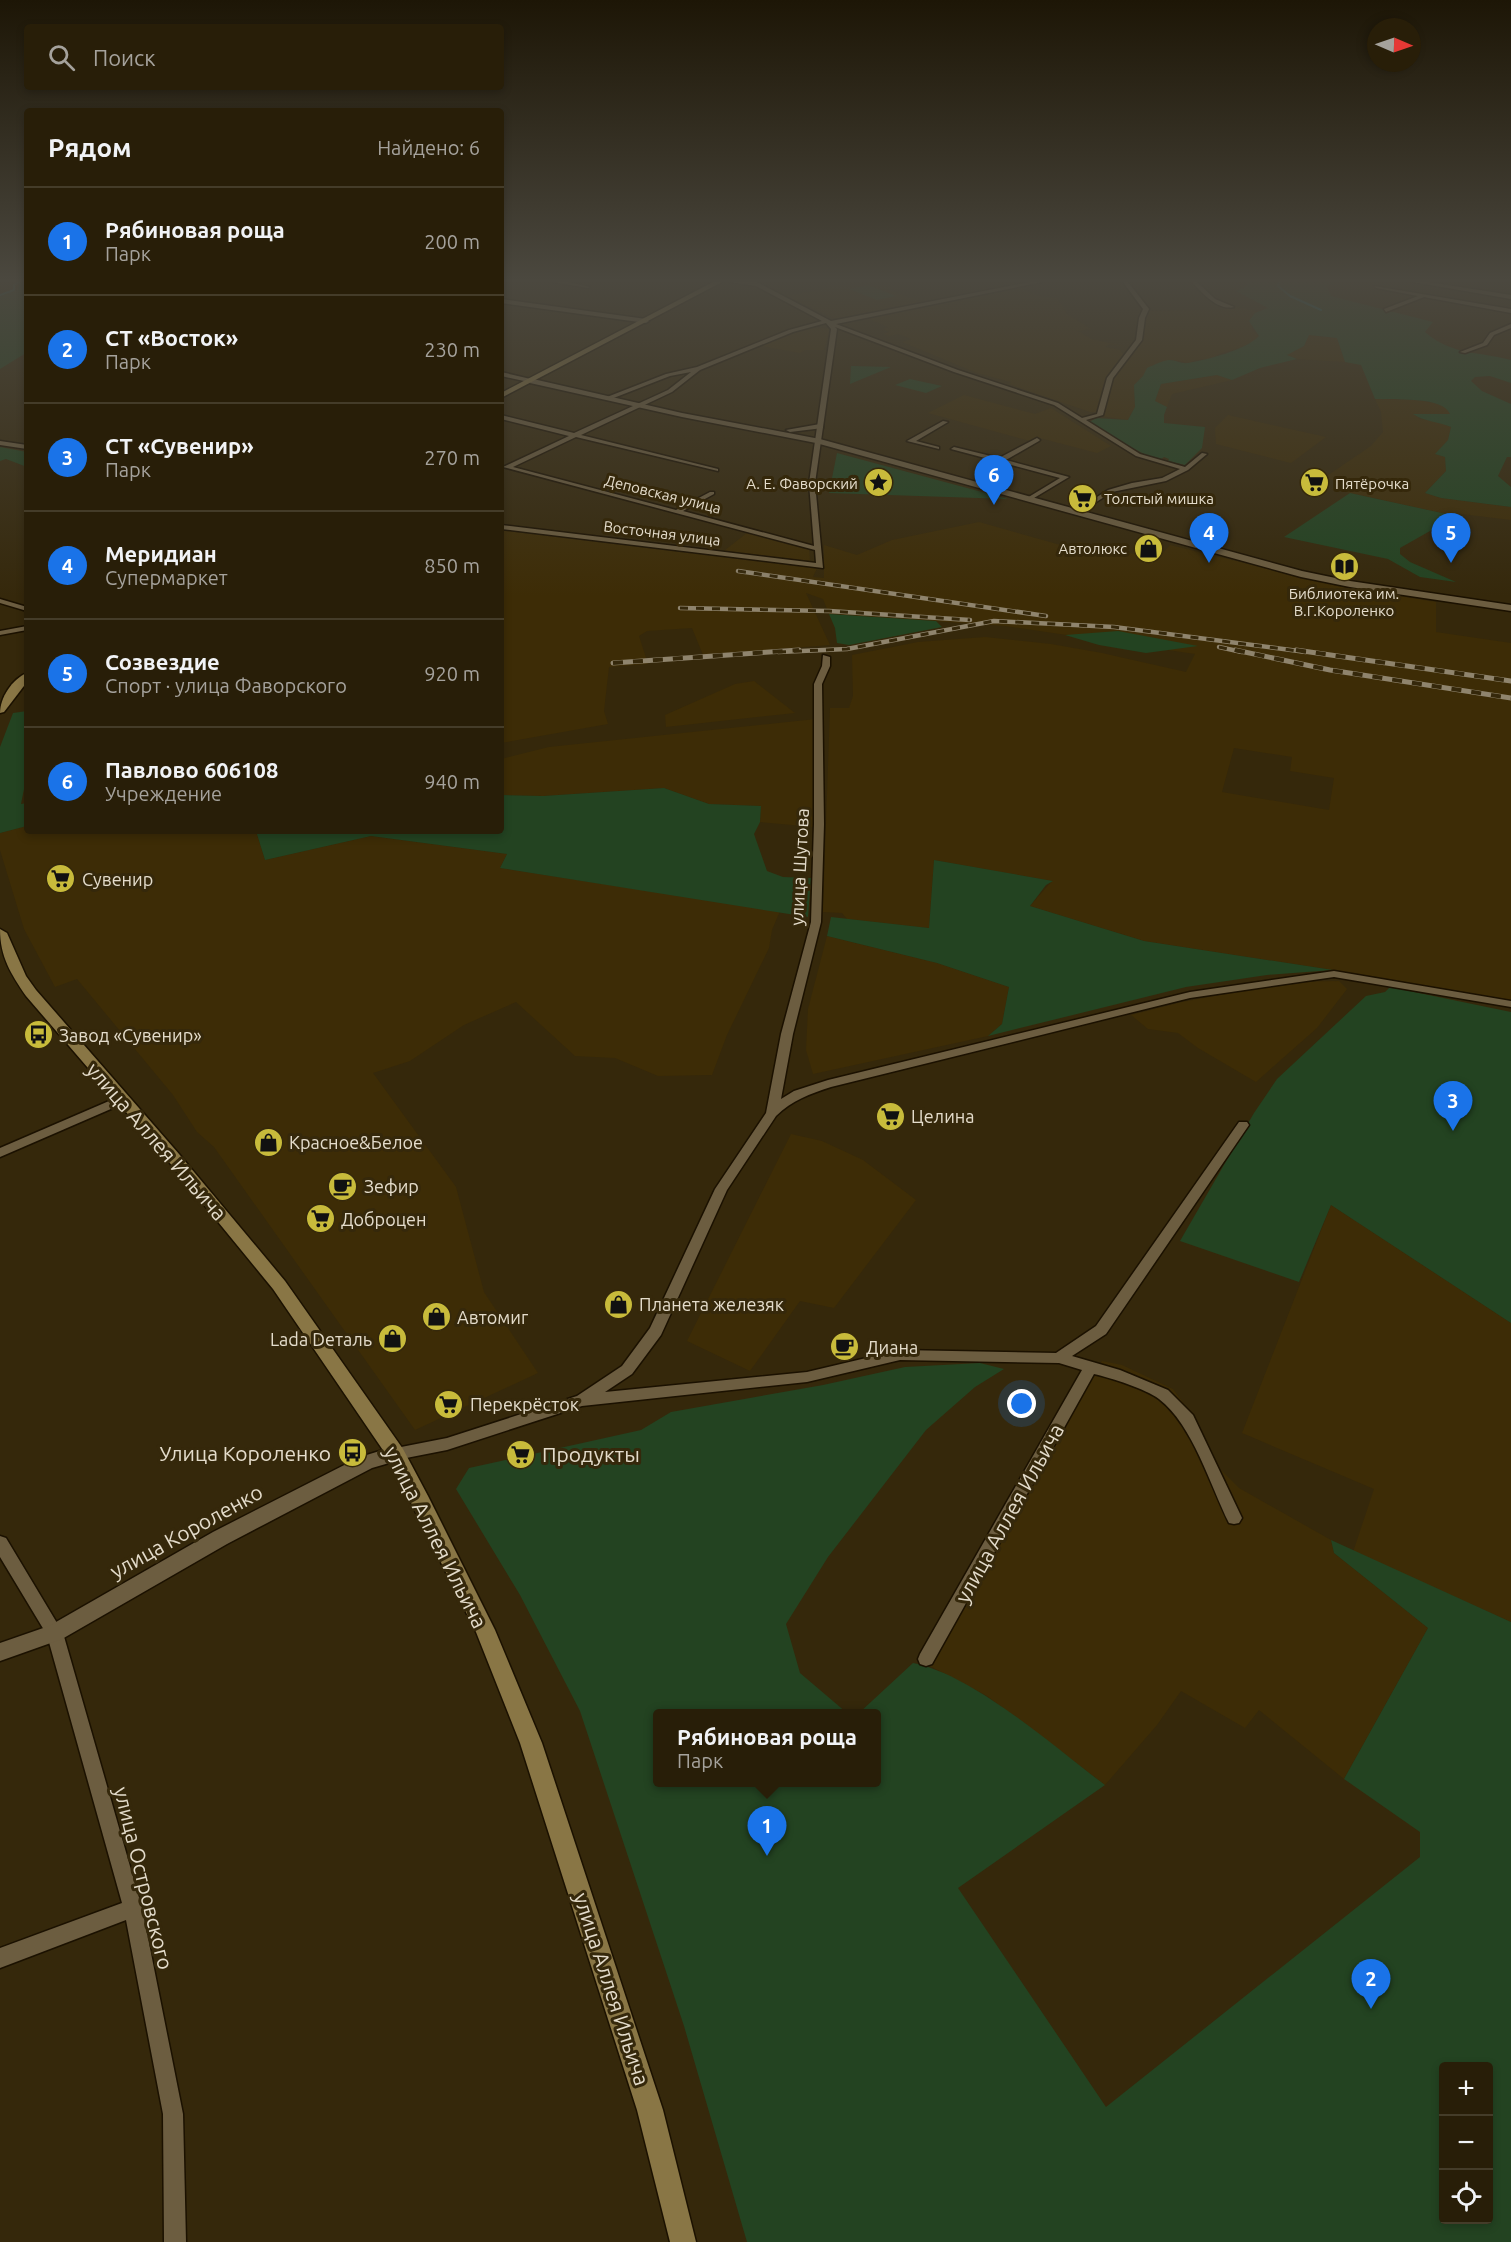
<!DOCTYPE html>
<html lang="ru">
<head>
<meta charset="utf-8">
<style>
	:root { --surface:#281e08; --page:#302712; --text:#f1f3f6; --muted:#a5a29c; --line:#443c29; --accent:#1a73e8 }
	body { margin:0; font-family:Ubuntu,sans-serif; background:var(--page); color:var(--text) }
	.controls { position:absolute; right:18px; bottom:18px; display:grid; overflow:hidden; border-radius:6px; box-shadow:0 3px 9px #0003 }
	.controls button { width:54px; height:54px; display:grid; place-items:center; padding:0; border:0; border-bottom:2px solid var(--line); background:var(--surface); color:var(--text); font:30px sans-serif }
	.compass { position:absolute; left:1367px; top:18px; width:54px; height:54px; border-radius:50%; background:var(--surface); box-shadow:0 3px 9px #0003; rotate:92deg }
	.you { position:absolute; left:1022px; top:1404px; width:21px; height:21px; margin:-15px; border:4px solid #fff; border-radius:50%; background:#1a73e8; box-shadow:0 0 0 9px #1a73e833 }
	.badge { display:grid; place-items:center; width:39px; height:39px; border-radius:50%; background:var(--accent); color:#fff; font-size:20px; font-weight:700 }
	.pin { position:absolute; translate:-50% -50px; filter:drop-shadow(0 2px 3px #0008) }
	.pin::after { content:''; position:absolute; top:32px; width:21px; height:18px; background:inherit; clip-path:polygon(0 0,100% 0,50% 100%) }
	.popup { position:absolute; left:653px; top:1709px; width:228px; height:78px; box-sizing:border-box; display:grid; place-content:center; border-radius:6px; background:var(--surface); filter:drop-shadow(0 2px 4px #0005); font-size:20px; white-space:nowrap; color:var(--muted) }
	.popup b { font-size:22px; color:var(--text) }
	.popup::after { content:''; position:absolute; left:50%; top:100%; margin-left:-12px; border:12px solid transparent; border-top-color:var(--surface) }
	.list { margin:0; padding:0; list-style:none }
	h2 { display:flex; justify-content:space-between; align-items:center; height:78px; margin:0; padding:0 24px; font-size:26px }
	h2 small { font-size:20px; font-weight:400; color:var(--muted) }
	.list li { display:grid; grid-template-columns:39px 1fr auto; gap:18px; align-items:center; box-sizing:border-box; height:108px; padding:0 24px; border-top:2px solid var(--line) }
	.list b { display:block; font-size:22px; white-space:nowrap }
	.list p { margin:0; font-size:20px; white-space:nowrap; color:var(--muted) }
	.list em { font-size:20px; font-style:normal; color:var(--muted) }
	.icon { flex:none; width:33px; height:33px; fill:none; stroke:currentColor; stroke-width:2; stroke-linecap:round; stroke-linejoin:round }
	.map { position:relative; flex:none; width:1511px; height:2242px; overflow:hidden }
	.search { position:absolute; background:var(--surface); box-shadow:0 3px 9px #0003; left:24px; top:24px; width:480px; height:66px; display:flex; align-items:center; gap:15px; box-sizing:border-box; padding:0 21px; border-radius:6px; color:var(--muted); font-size:22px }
	.panel { position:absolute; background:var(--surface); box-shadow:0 3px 9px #0003; left:24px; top:108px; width:480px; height:726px; border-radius:6px }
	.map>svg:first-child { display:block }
	.built { fill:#3d2c06; fill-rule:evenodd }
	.green { fill:#234321; fill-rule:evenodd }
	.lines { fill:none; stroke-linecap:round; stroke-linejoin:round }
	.stream { stroke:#10707c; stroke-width:2 }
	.minor-casing { stroke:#1b1100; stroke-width:3 }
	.tertiary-casing { stroke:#1b1100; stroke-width:3 }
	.secondary-casing { stroke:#1b1100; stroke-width:3 }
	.minor { fill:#6c5d40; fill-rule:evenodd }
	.tertiary { fill:#6c5d40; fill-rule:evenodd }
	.secondary { fill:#897645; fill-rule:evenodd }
	.rail-far1-casing { stroke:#8f846d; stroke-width:4.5 }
	.rail-casing { stroke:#8f846d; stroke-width:5 }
	.rail-far1 { stroke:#35280b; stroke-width:3; stroke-dasharray:8; stroke-linecap:butt }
	.rail { stroke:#35280b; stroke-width:4; stroke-dasharray:10; stroke-linecap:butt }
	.labels { text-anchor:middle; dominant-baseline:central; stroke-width:6; stroke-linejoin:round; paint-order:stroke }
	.far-poi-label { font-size:15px; fill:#e4dccb; stroke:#35280b; text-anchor:end }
	.far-street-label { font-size:15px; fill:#e4dccb; stroke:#35280b }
	.street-label { font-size:18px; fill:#e4dccb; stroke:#35280b }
	.poi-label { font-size:18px; fill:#e4dccb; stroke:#35280b; text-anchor:start }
	.near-street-label { font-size:21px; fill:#e4dccb; stroke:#35280b }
	.near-poi-label { font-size:21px; fill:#e4dccb; stroke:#35280b; text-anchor:end }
</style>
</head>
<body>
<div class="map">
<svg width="1511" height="2242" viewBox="0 0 1511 2242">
	<rect width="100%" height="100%" fill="#35280b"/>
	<g class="built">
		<polygon points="825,282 872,282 891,287 886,289 925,303 838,320 786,296 830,288"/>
		<polygon points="1020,288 1038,296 1057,298 1067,314 1091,329 1078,331 1091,339 1128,347 1110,344 1105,347 1120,350 1123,354 1105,380 1096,412 1090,412 1009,384 1011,382 977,373 902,342 911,339 899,334 889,336 883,334 889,332 883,329 888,327 869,319 852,321"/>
		<polygon points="1232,306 1259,312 1255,313 1252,323 1252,329 1259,337 1254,341 1240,348 1219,354 1211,359 1195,360 1190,363 1171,360 1143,376 1134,385 1135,407 1128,420 1100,416 1112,379 1140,334 1146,315 1149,311 1222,310"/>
		<polygon points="806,327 830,328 824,350 805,350 800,353 761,346"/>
		<polygon points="1309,335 1337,338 1345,362 1297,359 1286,355 1304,346"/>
		<polygon points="1217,375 1232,380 1172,394 1167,407 1155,401 1161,384"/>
		<polygon points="964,395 1035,414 1051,408 1111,446 1097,453 1036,437 1030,441 928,413"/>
		<polygon points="1375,399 1417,400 1440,404 1448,408 1451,414 1415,414 1420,419 1436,421 1451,427 1448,440 1436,454 1445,457 1446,471 1425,493 1441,498 1511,507 1511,520 1453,513 1451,515 1332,489 1340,482 1324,478 1371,446 1383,432 1381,412"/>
		<polygon points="1228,415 1326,437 1291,463 1216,444 1215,428"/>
		<path d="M979,522L1071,548L1079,542L1158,559L1170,545L1347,588L1436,602V632L1511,643V1000L1333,970L1144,941L1030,906L1052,881L934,860L929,928L847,919L842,913L823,912L830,708H849L853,696L852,655L918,642L985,637L1051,644L1102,653L1186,672L1195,654L1005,626L829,614L823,599L806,593L830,645L703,655L692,628L647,631L639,636L648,664L609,667L604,711L608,724L501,743V528L817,568L813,577L824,578V545L857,555L892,540ZM1234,748L1292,757L1290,771L1334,778L1329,810L1222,792Z"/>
		<polygon points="748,532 809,548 810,561 724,551"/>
		<polygon points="754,681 795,713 666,727 665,715 735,684"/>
		<polygon points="816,719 814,827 760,822 761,806 709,804 664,788 543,796 501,795 501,759 549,747"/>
		<polygon points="27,826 27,831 256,831 265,860 371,836 507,854 500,868 780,911 772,930 769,948 727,1035 712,1075 658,1076 615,1058 575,1056 516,1002 464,1025 410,1061 373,1073 456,1187 484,1292 538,1373 415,1430 214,1147 197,1132 173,1095 77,979 55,987 24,929 0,850 0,833"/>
		<polygon points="827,936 937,963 1009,987 1002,1024 988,1036 813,1074 806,1050 808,1009"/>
		<polygon points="1339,981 1347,989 1317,1028 1256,1082 1198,1048 1178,1033 1148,1029 1131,1015 1182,1002 1290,982"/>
		<polygon points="791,1134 822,1141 863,1160 916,1200 834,1308 800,1301 750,1371 687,1341"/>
		<polygon points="1331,1205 1511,1323 1511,1622 1353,1552 1374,1489 1242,1433"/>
		<polygon points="1102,1361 1122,1365 1173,1389 1195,1419 1219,1468 1239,1488 1331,1540 1334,1553 1428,1628 1344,1779 1259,1710 1245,1728 1181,1691 1157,1725 1105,1785 987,1696 930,1666"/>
	</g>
	<g class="green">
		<polygon points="27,282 26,353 0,369 0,296 17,290 19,283"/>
		<path d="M1248,282H1334L1327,286L1331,296L1433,322L1425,332C1453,356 1478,351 1511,360V383L1490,376L1475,377L1471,381L1482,391L1511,404V457H1507L1498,476L1511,487V507L1441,498L1425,493L1446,471L1445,457L1435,454L1448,440L1451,427C1439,422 1422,421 1413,414H1450C1443,396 1393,400 1375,399L1361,365L1345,362L1337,338L1309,335L1304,346L1287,355L1297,359L1260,368L1232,380L1217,375L1161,384L1155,401L1167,407L1164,415V423L1205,427L1202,448L1185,465L1168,461L1169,459L1164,457L1160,460L1151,458L1088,423L1096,418L1128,420L1135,407L1134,385L1143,376L1147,368C1154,365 1161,361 1169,360C1176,360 1181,364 1188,363C1206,360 1246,350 1259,336L1249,321L1255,313L1268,308L1236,291L1246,287Z"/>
		<polygon points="868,285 896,296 877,300 849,289"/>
		<polygon points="851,366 853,366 891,367 850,384"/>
		<polygon points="910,379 942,386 926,393 895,385"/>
		<polygon points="0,447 27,452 27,467 6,459 0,461"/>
		<polygon points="837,453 1008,499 829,493"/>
		<polygon points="1350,493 1451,515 1450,522 1466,530 1461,531 1437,527 1400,548 1400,554 1410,562 1456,582 1420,577 1388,559 1284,537"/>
		<polygon points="829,614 936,621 942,627 849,645 837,643 835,628"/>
		<polygon points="1118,631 1198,646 1146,653 1099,645 1065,635"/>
		<polygon points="27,711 27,774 21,804 27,803 27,826 0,833 0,747 13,713"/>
		<polygon points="664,788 709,804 761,806 760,822 754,834 767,871 783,877 811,878 808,917 500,868 507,854 371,836 265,860 256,831 501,831 501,795 543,796"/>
		<polygon points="934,860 1053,881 1046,885 1030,906 1144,941 1333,970 1267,975 1186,987 988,1036 1002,1024 1009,987 937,963 827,936 831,917 929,928"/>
		<polygon points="1390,987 1511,1012 1511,1323 1331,1205 1299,1282 1180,1241 1254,1113 1277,1079 1366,996 1385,992"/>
		<path d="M980,1363L1004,1369L975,1387L926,1430L828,1557L786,1624L800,1673L847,1713L658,1714V1782H876V1714L859,1713L913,1663C974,1675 1054,1747 1105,1785L958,1888L1106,2107L1420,1857V1832L1344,1779L1428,1628L1334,1553L1331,1540L1511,1622V2242H747L684,2026L580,1711L520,1595L456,1489L469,1468L641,1430L671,1412L823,1385L905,1367ZM1444,2066H1488V2220H1444Z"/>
	</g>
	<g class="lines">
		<g class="stream">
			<polyline points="1279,282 1278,286 1290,296 1321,310"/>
			<polyline points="0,295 14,290 14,285 19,282"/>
		</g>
		<defs>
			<g id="minor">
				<polygon points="553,282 568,282 590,287 588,288"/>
				<path d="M730,282H757L831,321L1030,282H1042L836,324L958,370L1058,403L1082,418L1097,414L1107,378L1136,340L1139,318L1143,309L1123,282H1128L1149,309L1145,318L1142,340L1113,378L1103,415L1086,420L1140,454L1185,467L1202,453L1207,454L1188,470L1166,481L1112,492L1079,513H1075V511L1108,490L1132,483L1162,478L1180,469L1136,456L1054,405L954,372L835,327L837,329L815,483L823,568L501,529V525L816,563L815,550L503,467L569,436L501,419V415L574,433L668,390L691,372L670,376L611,399H607V397L666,374L697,367L789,330L822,321L756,286ZM826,323L831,329L809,483L814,546L683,511L714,494V492H710L676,510L513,467L576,437L718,471V469L581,435L672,392L700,370L793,332Z"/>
				<path d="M1192,282H1197L1215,299L1234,307C1218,311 1202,293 1192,282Z"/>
				<polygon points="1413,282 1428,282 1511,295 1511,299"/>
				<polygon points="1374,286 1511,309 1511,313 1424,297 1386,312 1384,309 1418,296 1376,288"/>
				<polygon points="501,299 646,319 649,321 646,323 501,303"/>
				<polygon points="1511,324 1511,328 1494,335 1487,345 1465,353 1460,352 1483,343 1490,333"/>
				<polygon points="501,372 535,380 536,381 533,383 501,376"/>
				<polygon points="943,421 948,422 916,441 939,447 939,449 907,441"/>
				<polygon points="1037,438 1040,440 1039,441 1006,460 1069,477 1029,501 1027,500 1027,498 1060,478 951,449 954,447 999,458"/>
				<polygon points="0,599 27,607 27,611 0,603"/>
				<polygon points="27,626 27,630 0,635 0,631"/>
				<path d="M823,655L830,657V666L822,684L824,824L821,922L793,1034L781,1099L794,1091L828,1080L1190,992L1334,971L1511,1001V1007L1334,977L1190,998L831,1087C810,1094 792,1100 776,1116L727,1190L661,1335L632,1374L605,1392L807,1372L900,1350L1056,1353L1096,1326L1239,1122H1247L1249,1125L1106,1334L1072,1356L1120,1370L1168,1390L1193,1415L1242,1518L1239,1523L1234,1524L1229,1523C1210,1485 1193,1425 1159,1399C1146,1389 1111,1378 1094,1374L932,1664L926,1666L920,1664L918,1659L920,1654L1082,1370L1059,1363L900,1360L807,1382L582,1406L447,1450L396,1460L391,1458L389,1454L391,1450L396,1448L447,1438L577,1396L622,1366L650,1328L715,1189L766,1113L781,1034L811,922L814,824V684L822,666Z"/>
				<polygon points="123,1095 129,1099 127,1102 0,1157 0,1148"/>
				<polygon points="0,1536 6,1538 63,1633 142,1908 183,2114 186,2242 164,2242 163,2114 126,1920 0,1968 0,1948 122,1903 47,1635 0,1557"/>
			</g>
			<g id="tertiary">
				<polygon points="533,379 682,413 820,439 1302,571 1350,581 1511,605 1511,611 1350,587 1301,577 816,443 682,417 530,383"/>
				<polygon points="820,424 823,424 823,428 790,432 786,430"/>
				<polygon points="0,441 27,445 27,449 0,445"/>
				<polygon points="396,1446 403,1449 405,1454 403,1459 372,1468 227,1544 62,1639 0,1661 0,1643 49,1626 213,1532 360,1457"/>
			</g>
			<g id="secondary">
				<polygon points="713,282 722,282 501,398 501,393"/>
				<path d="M27,673V682L4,712L0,713C0,698 12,679 27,673Z"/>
				<path d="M0,929L7,933L26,976L36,990L179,1154L285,1281L403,1449L428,1496L495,1630L542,1743L663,2110L696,2242H670L637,2110L520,1743L476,1632L389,1459L273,1289L169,1162L26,996C11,974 0,957 0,929Z"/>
			</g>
		</defs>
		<use href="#minor" class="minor-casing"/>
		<use href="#tertiary" class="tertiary-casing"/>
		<use href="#secondary" class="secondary-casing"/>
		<use href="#minor" class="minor"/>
		<use href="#tertiary" class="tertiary"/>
		<use href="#secondary" class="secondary"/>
		<defs>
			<g id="rail-far1">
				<polyline points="738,571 1046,616"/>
				<polyline points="680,608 829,611 970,620"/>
				<polyline points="1219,647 1242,652"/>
				<polyline points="778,652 847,649 994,621 1114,627 1306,652"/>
			</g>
			<g id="rail">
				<polyline points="1235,650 1330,670 1511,698"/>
				<polyline points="1296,650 1511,681"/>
				<polyline points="613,663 799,650"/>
			</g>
		</defs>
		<use href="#rail-far1" class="rail-far1-casing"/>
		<use href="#rail" class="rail-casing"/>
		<use href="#rail-far1" class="rail-far1"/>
		<use href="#rail" class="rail"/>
	</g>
	<linearGradient id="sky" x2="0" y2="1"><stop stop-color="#1d1606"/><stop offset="0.47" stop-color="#4b483f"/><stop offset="1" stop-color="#4b483f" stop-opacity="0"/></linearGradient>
	<rect width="1511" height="596" fill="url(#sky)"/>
	<defs>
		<symbol id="sight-disc" viewBox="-11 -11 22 22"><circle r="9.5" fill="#c8bb3b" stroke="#35280b"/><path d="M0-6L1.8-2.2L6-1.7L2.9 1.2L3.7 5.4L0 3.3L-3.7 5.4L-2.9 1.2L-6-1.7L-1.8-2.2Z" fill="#111"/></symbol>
		<symbol id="supermarket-disc" viewBox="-11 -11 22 22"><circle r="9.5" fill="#c8bb3b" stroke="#35280b"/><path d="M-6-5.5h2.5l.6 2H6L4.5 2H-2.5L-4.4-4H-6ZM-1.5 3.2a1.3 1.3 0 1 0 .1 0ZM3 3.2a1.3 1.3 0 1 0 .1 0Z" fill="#111"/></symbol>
		<symbol id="shop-disc" viewBox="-11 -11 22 22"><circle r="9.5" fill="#c8bb3b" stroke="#35280b"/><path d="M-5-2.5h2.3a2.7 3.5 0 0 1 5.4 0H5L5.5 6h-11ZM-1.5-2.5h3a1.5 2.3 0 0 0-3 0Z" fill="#111"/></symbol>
		<symbol id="library-disc" viewBox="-11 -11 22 22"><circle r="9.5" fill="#c8bb3b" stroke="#35280b"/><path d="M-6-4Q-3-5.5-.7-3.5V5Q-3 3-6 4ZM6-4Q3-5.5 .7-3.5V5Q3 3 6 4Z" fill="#111"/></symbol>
		<symbol id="bus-disc" viewBox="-11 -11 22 22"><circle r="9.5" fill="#c8bb3b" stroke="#35280b"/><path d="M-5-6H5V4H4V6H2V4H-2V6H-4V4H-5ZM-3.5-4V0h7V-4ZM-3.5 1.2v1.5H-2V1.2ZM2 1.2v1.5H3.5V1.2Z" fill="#111"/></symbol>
		<symbol id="cafe-disc" viewBox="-11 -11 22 22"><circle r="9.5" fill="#c8bb3b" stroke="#35280b"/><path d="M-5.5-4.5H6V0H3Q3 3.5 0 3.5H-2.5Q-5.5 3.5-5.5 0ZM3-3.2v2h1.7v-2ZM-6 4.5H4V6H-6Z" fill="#111"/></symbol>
	</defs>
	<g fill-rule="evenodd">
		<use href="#sight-disc" x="862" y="466" width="33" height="33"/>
		<use href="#supermarket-disc" x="1298" y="466" width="33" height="33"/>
		<use href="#supermarket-disc" x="1066" y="482" width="33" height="33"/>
		<use href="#shop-disc" x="1132" y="532" width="33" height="33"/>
		<use href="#library-disc" x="1328" y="550" width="33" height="33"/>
		<use href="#supermarket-disc" x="44" y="862" width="33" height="33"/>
		<use href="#bus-disc" x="22" y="1018" width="33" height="33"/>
		<use href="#supermarket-disc" x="874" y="1100" width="33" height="33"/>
		<use href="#shop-disc" x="252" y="1126" width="33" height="33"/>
		<use href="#cafe-disc" x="326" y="1170" width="33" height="33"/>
		<use href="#supermarket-disc" x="304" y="1202" width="33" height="33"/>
		<use href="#shop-disc" x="602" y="1288" width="33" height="33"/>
		<use href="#shop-disc" x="420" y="1300" width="33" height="33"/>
		<use href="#shop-disc" x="376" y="1322" width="33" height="33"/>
		<use href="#cafe-disc" x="828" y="1330" width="33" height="33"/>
		<use href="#supermarket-disc" x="432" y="1388" width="33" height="33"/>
		<use href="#bus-disc" x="336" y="1436" width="33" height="33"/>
		<use href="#supermarket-disc" x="504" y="1438" width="33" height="33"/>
	</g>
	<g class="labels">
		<g class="far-poi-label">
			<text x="858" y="483">А. Е. Фаворский</text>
			<text x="1335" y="483" text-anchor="start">Пятёрочка</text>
			<text x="1104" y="498" text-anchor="start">Толстый мишка</text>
			<text x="1127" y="548">Автолюкс</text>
			<text x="1344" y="593" text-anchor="middle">Библиотека им.<tspan x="1344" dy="17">В.Г.Короленко</tspan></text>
		</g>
		<g class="far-street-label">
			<text transform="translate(663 494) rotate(14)">Деповская улица</text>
			<text transform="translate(662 533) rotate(7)">Восточная улица</text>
		</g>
		<g class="street-label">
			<text transform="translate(799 867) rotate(-87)">улица Шутова</text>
		</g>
		<g class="poi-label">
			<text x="82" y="879">Сувенир</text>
			<text x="59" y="1035">Завод «Сувенир»</text>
			<text x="911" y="1116">Целина</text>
			<text x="289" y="1142">Красное&amp;Белое</text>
			<text x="364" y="1186">Зефир</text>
			<text x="341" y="1219">Доброцен</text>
			<text x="639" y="1304">Планета железяк</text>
			<text x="457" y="1317">Автомиг</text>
			<text x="372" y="1339" text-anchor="end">Lada Dеталь</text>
			<text x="866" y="1347">Диана</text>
			<text x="470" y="1404">Перекрёсток</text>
		</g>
		<g class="near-street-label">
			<text transform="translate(157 1141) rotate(49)">улица Аллея Ильича</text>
			<text transform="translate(1009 1513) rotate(-61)">улица Аллея Ильича</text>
			<text transform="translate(186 1531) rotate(-29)">улица Короленко</text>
			<text transform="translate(436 1537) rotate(63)">улица Аллея Ильича</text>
			<text transform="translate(144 1878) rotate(76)">улица Островского</text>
			<text transform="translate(612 1989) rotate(72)">улица Аллея Ильича</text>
		</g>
		<g class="near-poi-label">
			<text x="331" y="1453">Улица Короленко</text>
			<text x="542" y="1454" text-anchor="start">Продукты</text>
		</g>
	</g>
</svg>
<div class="controls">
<button>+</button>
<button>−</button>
<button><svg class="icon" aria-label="locate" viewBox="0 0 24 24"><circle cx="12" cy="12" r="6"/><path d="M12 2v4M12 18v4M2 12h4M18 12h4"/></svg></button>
</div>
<svg class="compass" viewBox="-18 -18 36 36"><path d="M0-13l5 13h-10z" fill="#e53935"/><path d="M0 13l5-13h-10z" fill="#a5a29c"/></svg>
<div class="you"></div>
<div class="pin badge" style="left:767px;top:1856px">1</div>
<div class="popup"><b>Рябиновая роща</b>Парк</div>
<div class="pin badge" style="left:1371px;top:2009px">2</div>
<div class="pin badge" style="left:1453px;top:1131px">3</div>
<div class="pin badge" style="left:1209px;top:563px">4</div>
<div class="pin badge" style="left:1451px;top:563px">5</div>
<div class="pin badge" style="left:994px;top:505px">6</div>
<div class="search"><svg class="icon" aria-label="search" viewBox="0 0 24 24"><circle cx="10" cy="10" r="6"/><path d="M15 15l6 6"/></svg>Поиск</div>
<section class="panel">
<h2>Рядом<small>Найдено: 6</small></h2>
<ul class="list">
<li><span class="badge">1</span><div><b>Рябиновая роща</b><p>Парк</p></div><em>200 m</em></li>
<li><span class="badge">2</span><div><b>СТ «Восток»</b><p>Парк</p></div><em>230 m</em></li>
<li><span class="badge">3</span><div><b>СТ «Сувенир»</b><p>Парк</p></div><em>270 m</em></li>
<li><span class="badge">4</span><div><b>Меридиан</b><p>Супермаркет</p></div><em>850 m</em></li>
<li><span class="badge">5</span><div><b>Созвездие</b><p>Спорт · улица Фаворского</p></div><em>920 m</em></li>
<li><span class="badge">6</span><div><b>Павлово 606108</b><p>Учреждение</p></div><em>940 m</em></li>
</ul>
</section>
</div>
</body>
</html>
